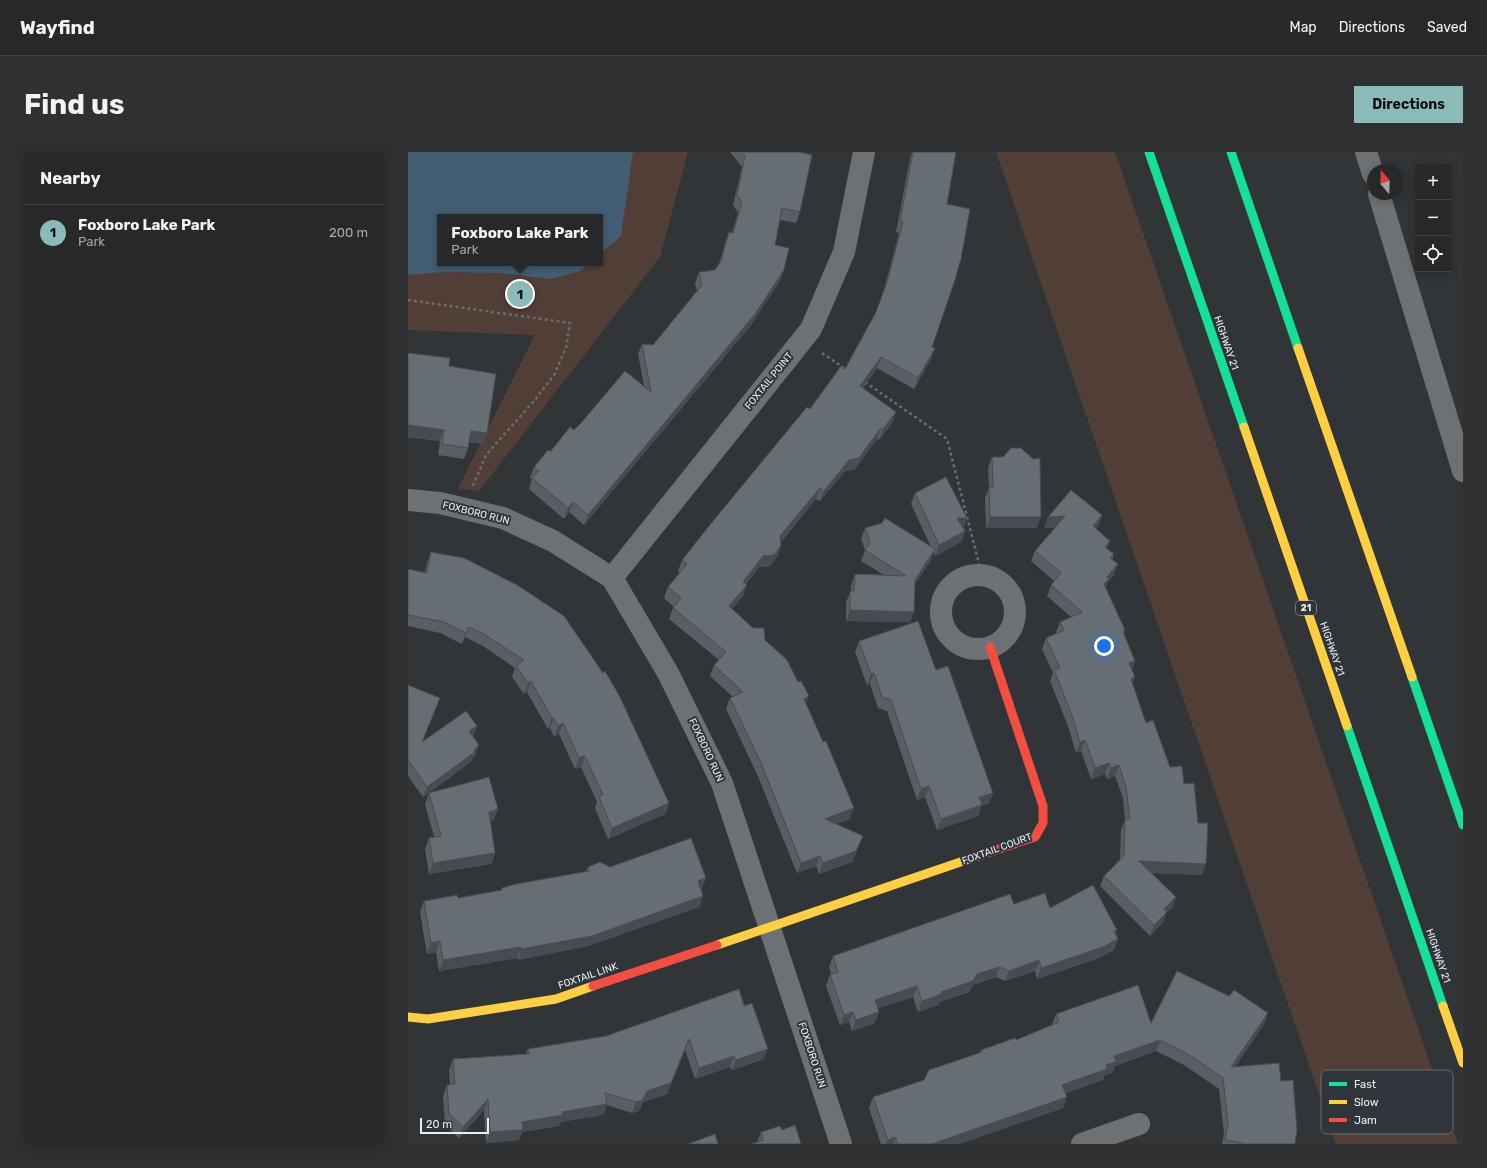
<!DOCTYPE html>
<html lang="en">
<head>
<meta charset="utf-8">
<style>
	:root { --surface:#26282a; --page:#2e3032; --text:#f1f3f6; --muted:#a4a6a8; --line:#424447; --accent:#8bbbb9 }
	body { margin:0; font-family:Rubik,sans-serif; background:var(--page); color:var(--text) }
	.controls { position:absolute; right:12px; top:12px; display:grid; overflow:hidden; border-radius:0px; box-shadow:0 2px 10px #0003 }
	.controls button { width:36px; height:36px; display:grid; place-items:center; padding:0; border:0; border-bottom:1px solid var(--line); background:var(--surface); color:var(--text); font:20px sans-serif }
	.compass { position:absolute; left:959px; top:12px; width:36px; height:36px; border-radius:50%; background:var(--surface); box-shadow:0 2px 10px #0003; rotate:341deg }
	.scale { position:absolute; left:12px; bottom:10px; width:69px; box-sizing:border-box; padding-left:4px; border:2px solid #ebeff2; border-top:0; font-size:11px; line-height:14px; white-space:nowrap; color:#ebeff2; -webkit-text-stroke:3px #2f353b; paint-order:stroke }
	.you { position:absolute; left:696px; top:494px; width:14px; height:14px; margin:-10px; border:3px solid #fff; border-radius:50%; background:#1a73e8; box-shadow:0 0 0 6px #1a73e833 }
	.badge { display:grid; place-items:center; width:26px; height:26px; border-radius:50%; background:var(--accent); color:#111; font-size:13px; font-weight:700 }
	.pin { position:absolute; translate:-50% -50%; border:2px solid #fff; box-shadow:0 1px 4px #0006 }
	.popup { position:absolute; left:29px; top:62px; width:166px; height:52px; box-sizing:border-box; display:grid; place-content:center; border-radius:0px; background:var(--surface); filter:drop-shadow(0 1px 3px #0005); font-size:13px; white-space:nowrap; color:var(--muted) }
	.popup b { font-size:15px; color:var(--text) }
	.popup::after { content:''; position:absolute; left:50%; top:100%; margin-left:-8px; border:8px solid transparent; border-top-color:var(--surface) }
	.list { margin:0; padding:0; list-style:none }
	h2 { display:flex; justify-content:space-between; align-items:center; height:52px; margin:0; padding:0 16px; font-size:17px }
	h2 small { font-size:13px; font-weight:400; color:var(--muted) }
	.list li { display:grid; grid-template-columns:26px 1fr auto; gap:12px; align-items:center; box-sizing:border-box; height:56px; padding:0 16px; border-top:1px solid var(--line) }
	.list b { display:block; font-size:15px; white-space:nowrap }
	.list p { margin:0; font-size:13px; white-space:nowrap; color:var(--muted) }
	.list em { font-size:13px; font-style:normal; color:var(--muted) }
	.icon { flex:none; width:22px; height:22px; fill:none; stroke:currentColor; stroke-width:2; stroke-linecap:round; stroke-linejoin:round }
	.map { position:relative; flex:none; width:1055px; height:992px; overflow:hidden; border-radius:0px }
	header { display:flex; align-items:center; gap:24px; box-sizing:border-box; height:56px; padding:0 20px; background:var(--surface); border-bottom:1px solid var(--line) }
	header strong { font-size:19px }
	nav { display:flex; gap:22px; margin-inline-start:auto; font-size:14px }
	.intro { display:flex; align-items:center; justify-content:space-between; box-sizing:border-box; height:96px; padding:0 24px }
	h1 { margin:0; font-size:28px }
	.button { padding:10px 18px; border-radius:0px; background:var(--accent); color:#111; font-size:14px; font-weight:700 }
	main { display:flex; gap:24px; padding:0 24px }
	aside { flex:1; background:var(--surface); border-radius:0px; box-shadow:0 2px 10px #0003 }
	.map>svg:first-child { display:block }
	.green { fill:#513f37; fill-rule:evenodd }
	.water { fill:#435d72 }
	.lines { fill:none; stroke-linecap:round; stroke-linejoin:round }
	.path { stroke:#696b6e; stroke-width:2.5; stroke-dasharray:3 3; stroke-linecap:butt }
	.street { stroke:#6e7174; stroke-width:22 }
	.fast { stroke:#16e098; stroke-width:9 }
	.slow { stroke:#ffcf43; stroke-width:9 }
	.jam { stroke:#f24e42; stroke-width:9 }
	.wall { fill:#585e63 }
	.shaded-wall { fill:#474c50 }
	.building { fill:#666d73; stroke:#474c50 }
	.labels { text-anchor:middle; dominant-baseline:central; stroke-width:4; stroke-linejoin:round; paint-order:stroke }
	.shield { fill:#2f353b; stroke:#b3b7bb; stroke-width:1 }
	.shield-label { font-size:9px; font-weight:bold; fill:#ebeff2 }
	.street-label { font-size:10px; fill:#ebeff2; stroke:#2f353b }
	.key { fill:#2f353b; stroke:#676d72; stroke-width:1 }
	.key-label { font-size:11px; fill:#ebeff2 }
</style>
</head>
<body>
<header>
<strong>Wayfind</strong>
<nav><a>Map</a><a>Directions</a><a>Saved</a></nav>
</header>
<div class="intro"><h1>Find us</h1><a class="button">Directions</a></div>
<main>
<aside>
<h2>Nearby<small></small></h2>
<ul class="list">
<li><span class="badge">1</span><div><b>Foxboro Lake Park</b><p>Park</p></div><em>200 m</em></li>
</ul>
</aside>
<div class="map">
<svg width="1055" height="992" viewBox="0 0 1055 992">
	<rect width="100%" height="100%" fill="#323538"/>
	<g class="green">
		<path d="M0,0H280L252,105L71,339L50,337L127,183L0,178ZM32,65H192V111H32Z"/>
		<polygon points="588,0 707,0 1050,992 928,992"/>
	</g>
	<polygon class="water" points="0,0 225,0 213,84 192,102 192,65 32,65 32,111 181,111 172,119 141,127 95,121 36,120 0,123"/>
	<g class="lines">
		<g class="path">
			<polyline points="0,148 162,171 158,196 146,223 126,249 78,303 64,336"/>
			<polyline points="414,201 439,218"/>
			<polyline points="457,230 539,287 574,423"/>
		</g>
		<g class="street">
			<polyline points="958,0 965,22"/>
			<polyline points="971,42 1055,319"/>
			<polyline points="0,348 32,351 95,366 145,389 204,426 260,521 314,631 433,992"/>
			<circle cx="570" cy="460" r="37"/>
			<polyline points="204,426 403,177 436,100 456,0"/>
			<polyline points="674,992 731,972"/>
		</g>
		<g class="fast">
			<polyline points="741,0 836,275"/>
			<polyline points="823,0 890,196"/>
			<polyline points="1004,525 1055,673"/>
			<polyline points="939,574 1035,854"/>
		</g>
		<g class="slow">
			<polyline points="890,196 1004,525"/>
			<polyline points="836,275 939,574"/>
			<polyline points="309,793 573,703"/>
			<polyline points="1035,854 1055,911"/>
			<polyline points="0,865 20,867 148,847 185,834"/>
		</g>
		<g class="jam">
			<polyline points="573,703 627,685 635,671 635,654 582,495"/>
			<polyline points="185,834 309,793"/>
		</g>
	</g>
	<g class="wall">
		<polygon points="322,0 392,0 392,60 388,71 372,68 367,93 372,129 343,173 176,373 161,360 156,367 121,337 124,327 122,326 126,315 166,278 236,234 230,202 234,192 245,193 289,139 287,131 291,120 307,118 311,112 317,91 321,80 324,81 330,61 325,53 334,15"/>
		<polygon points="504,0 548,0 539,52 523,207 506,237 469,216 455,236 488,260 484,271 471,288 469,287 447,317 437,319 412,349 408,347 373,390 373,394 369,405 362,414 351,415 338,432 335,444 324,457 357,488 398,551 442,667 428,672 455,684 444,710 411,722 408,714 389,721 349,622 318,557 322,546 325,545 302,524 306,513 311,508 261,467 265,456 266,455 256,446 260,435 272,421 270,419 274,408 402,257 437,217 468,161 475,141 491,81 488,80 502,7"/>
		<polygon points="0,201 41,214 79,281 75,292 61,290 60,296 56,307 30,303 32,289 0,285"/>
		<polygon points="584,305 629,376 578,376 577,346 581,336 580,316"/>
		<polygon points="507,341 555,376 557,379 553,390 527,404 526,400 523,408 507,432 502,470 438,469 438,450 443,439 443,433 447,422 476,423 453,409 457,398 453,387 457,376 523,395 503,352"/>
		<polygon points="694,363 690,374 688,377 699,396 706,402 704,408 706,423 699,431 698,436 717,478 716,482 727,509 724,517 725,532 738,571 762,615 776,632 794,723 743,721 768,745 764,756 758,761 755,770 742,784 692,734 696,724 712,707 713,678 717,668 715,646 707,624 699,627 697,622 683,627 673,599 668,601 660,574 642,529 645,521 634,497 638,486 648,481 648,480 652,470 663,465 639,444 643,433 646,429 623,409 627,399 648,375 636,376"/>
		<polygon points="23,400 257,662 200,687 187,656 189,650 173,615 167,617 151,582 146,585 142,576 140,577 119,540 116,542 104,525 107,516 75,494 57,485 54,492 32,481 0,474 0,417 17,421 19,411"/>
		<polygon points="451,489 528,518 585,641 581,651 573,654 570,664 529,678 517,645 509,648 479,559 470,556 462,532 459,533 447,500"/>
		<polygon points="0,534 32,546 14,589 65,584 67,604 64,606 63,610 15,645 0,624"/>
		<polygon points="21,641 86,668 82,669 87,701 83,712 21,722 17,697 21,686 26,685 17,652"/>
		<polygon points="180,715 202,715 294,737 293,737 295,744 291,755 180,794 110,808 109,806 31,819 28,800 19,802 12,760 16,749 50,746 93,738 94,736 178,719"/>
		<polygon points="606,752 642,756 709,778 707,781 710,787 706,798 691,806 629,827 627,819 597,829 588,825 565,833 561,840 532,850 530,853 510,860 505,845 470,856 471,860 467,871 444,879 441,870 432,873 418,834 422,823 423,822 421,815 425,804"/>
		<polygon points="331,837 356,907 324,918 322,915 287,927 277,898 259,942 235,950 231,959 224,961 199,953 195,963 152,970 151,974 114,980 111,988 78,991 76,958 51,986 37,973 35,944 39,933 42,933 41,918 45,907 118,902 120,897 198,884"/>
		<polygon points="648,862 743,871 856,872 827,915 873,929 887,992 814,992 816,982 811,937 776,913 748,899 707,914 704,921 697,923 695,928 657,941 655,956 551,992 473,992 461,956 465,945 516,928 572,900 573,898 608,888 644,873"/>
		<polygon points="374,978 393,992 349,990 353,980"/>
	</g>
	<g class="shaded-wall">
		<polygon points="376,118 372,129 343,173 176,373 180,363"/>
		<polygon points="527,196 523,207 506,237 510,226"/>
		<polygon points="473,205 469,216 448,244 452,234"/>
		<polygon points="488,260 484,271 471,288 475,277"/>
		<polygon points="0,273 36,278 32,289 0,285"/>
		<polygon points="473,276 469,287 447,317 437,319 412,349 416,339 441,308"/>
		<polygon points="63,279 79,281 75,292 59,290"/>
		<polygon points="412,336 408,347 368,395 372,384"/>
		<polygon points="165,350 161,360 156,367 160,356"/>
		<polygon points="694,363 690,374 681,385 685,374"/>
		<polygon points="657,364 653,375 636,376 640,365"/>
		<polygon points="582,365 633,365 629,376 578,376"/>
		<polygon points="549,366 559,366 555,377"/>
		<polygon points="557,379 553,390 527,404 531,393"/>
		<polygon points="702,389 698,400 697,395"/>
		<polygon points="373,394 369,405 362,414 351,415 331,440 335,430 355,404"/>
		<polygon points="527,397 523,408 503,439 507,428"/>
		<polygon points="710,412 706,423 699,431 697,438 692,443 699,425"/>
		<polygon points="339,433 335,444 317,465 321,454"/>
		<polygon points="442,458 506,460 502,470 438,469"/>
		<polygon points="61,475 57,485 54,492 58,481"/>
		<polygon points="727,509 723,520 721,511"/>
		<polygon points="466,521 462,532 459,533 463,522"/>
		<polygon points="727,525 723,536 723,527"/>
		<polygon points="123,529 119,540 116,542 120,531"/>
		<polygon points="401,544 397,555 396,547"/>
		<polygon points="32,546 28,557 10,601 14,590"/>
		<polygon points="144,566 146,566 142,576 140,577"/>
		<polygon points="155,571 151,582 146,585 150,574"/>
		<polygon points="69,574 65,585 61,579"/>
		<polygon points="677,588 673,599 668,601 672,590"/>
		<polygon points="71,593 67,604 64,606 63,610 15,645 19,635"/>
		<polygon points="177,604 173,615 167,617 171,606"/>
		<polygon points="701,611 697,622 683,627 687,616"/>
		<polygon points="711,613 707,624 699,627 703,616"/>
		<polygon points="521,634 517,645 509,648 513,637"/>
		<polygon points="585,641 581,651 573,654 570,664 529,678 533,667 571,645"/>
		<polygon points="261,651 257,662 200,687 204,676"/>
		<polygon points="446,656 442,667 413,678 417,667"/>
		<polygon points="90,657 86,668 77,670 81,660"/>
		<polygon points="455,684 444,710 411,722 415,711"/>
		<polygon points="87,701 83,712 21,722 25,711"/>
		<polygon points="412,704 408,714 389,721 393,711"/>
		<polygon points="731,709 798,712 794,723 728,720"/>
		<polygon points="298,726 294,737 286,740 290,729"/>
		<polygon points="295,744 291,755 180,794 110,808 113,797"/>
		<polygon points="768,745 764,756 758,761 755,770 742,784 746,773 756,757"/>
		<polygon points="710,787 706,798 691,806 629,827 633,816"/>
		<polygon points="32,789 28,800 19,802 23,791"/>
		<polygon points="113,795 109,806 31,819 35,808"/>
		<polygon points="631,808 627,819 597,829 601,819"/>
		<polygon points="592,815 588,825 565,833 561,840 532,850 530,853 510,860 514,849 569,822"/>
		<polygon points="509,834 505,845 463,859 467,848"/>
		<polygon points="445,860 441,870 432,873 436,863"/>
		<polygon points="471,860 467,871 444,879 448,868"/>
		<polygon points="860,861 856,872 819,926 823,915"/>
		<polygon points="281,887 277,898 259,942 235,950 231,959 224,961 228,950 239,939"/>
		<polygon points="752,888 748,899 707,914 704,921 697,923 695,928 650,944 654,933 698,913 706,904"/>
		<polygon points="360,897 356,907 324,918 328,908"/>
		<polygon points="326,904 322,915 287,927 291,916"/>
		<polygon points="659,945 655,956 551,992 524,992"/>
		<polygon points="80,947 76,958 51,986 55,975"/>
		<polygon points="199,952 195,963 152,970 151,974 114,980 111,988 78,991 82,980 114,970 154,960"/>
		<polygon points="487,985 485,992 478,992 480,988"/>
	</g>
	<g class="building">
		<polygon points="334,0 392,0 404,3 392,60 374,56 367,93 381,96 376,118 347,162 180,363 165,350 160,356 124,326 131,319 126,315 140,298 142,300 162,275 166,278 173,271 217,219 243,240 234,192 245,193 294,133 291,120 307,118 313,109 321,80 325,81 334,50 329,43 337,4"/>
		<polygon points="505,0 548,0 539,52 562,57 553,107 546,131 524,195 527,196 510,226 473,205 452,234 488,260 475,277 473,276 451,306 441,308 416,339 412,336 372,384 373,394 366,403 355,404 335,430 339,433 321,454 345,476 356,476 357,488 379,508 390,530 393,529 401,544 396,547 415,590 418,589 446,656 417,667 455,684 448,699 415,711 412,704 393,711 353,611 322,546 335,540 306,513 318,500 265,456 273,446 260,435 279,412 274,408 305,369 399,255 402,257 433,214 437,217 468,160 479,130 495,70 492,69"/>
		<polygon points="0,201 42,206 41,214 88,222 79,281 63,279 60,296 34,292 36,278 0,273"/>
		<polygon points="603,296 613,296 625,307 632,306 633,365 582,365 581,335 585,335 584,305 595,305"/>
		<polygon points="538,325 559,366 549,366 557,379 531,393 507,341"/>
		<polygon points="663,338 694,363 685,374 702,389 697,395 706,402 702,406 710,412 699,425 701,427 696,432 717,478 715,480 727,509 721,511 727,525 723,527 738,571 745,568 762,615 774,614 776,632 786,631 790,671 800,671 798,712 731,709 768,745 756,757 759,760 746,773 696,724 716,704 717,667 722,667 718,635 711,613 703,616 701,611 687,616 677,588 672,590 664,563 646,518 652,516 638,486 656,478 652,470 674,460 643,433 653,421 627,399 657,364 640,365"/>
		<polygon points="477,366 527,397 507,428 506,460 442,458 442,439 446,439 447,422 498,424 457,398 462,390 457,376 474,371"/>
		<polygon points="23,400 56,406 109,433 156,464 195,521 197,519 212,545 261,651 204,676 191,645 195,643 177,604 171,606 155,571 150,574 146,566 144,566 123,529 120,531 108,514 116,508 79,484 61,475 58,481 36,470 0,463 0,417 19,421"/>
		<polygon points="510,469 528,518 540,514 585,641 571,645 574,653 533,667 521,634 513,637 483,548 474,545 466,521 463,522 451,489"/>
		<polygon points="0,533 32,546 14,590 58,559 69,574 61,579 71,593 66,598 67,600 19,635 1,609 0,609"/>
		<polygon points="81,625 90,657 81,660 87,701 25,711 21,686 33,684 21,641"/>
		<polygon points="283,686 298,726 290,729 295,744 184,784 113,797 113,795 35,808 32,789 23,791 16,749 49,743 50,746 94,738 94,736 108,732 181,719 180,715 192,710 202,715"/>
		<polygon points="685,733 709,778 706,779 710,787 695,795 633,816 631,808 601,819 592,815 569,822 565,829 533,840 534,842 514,849 509,834 467,848 471,860 448,868 445,860 436,863 422,823 430,820 425,804 602,742 606,752 637,741 642,756"/>
		<polygon points="769,819 821,844 826,838 860,861 823,915 871,911 873,929 885,928 889,978 887,992 833,992 834,991 817,988 820,971 815,926 780,902 752,888 706,904 708,910 698,913 699,917 654,933 659,945 524,992 490,992 487,985 480,988 465,945 516,928 521,918 574,900 573,898 607,886 608,888 651,870 648,862 730,833 743,871"/>
		<polygon points="331,837 336,854 344,851 360,897 328,908 326,904 291,916 281,887 263,931 239,939 235,948 228,950 197,941 199,952 154,960 155,963 114,970 115,978 82,980 80,947 55,975 41,962 39,933 47,932 45,907 121,902 120,897 198,884"/>
		<polygon points="387,973 393,992 343,992 355,988 353,980 372,974 374,978"/>
		<polygon points="307,982 310,992 280,992"/>
	</g>
	<g class="labels">
		<rect class="shield" x="888" y="449" width="20" height="14" rx="3"/>
		<g class="shield-label">
			<text x="898" y="456">21</text>
		</g>
		<g class="street-label">
			<text transform="translate(818 191) rotate(71)">HIGHWAY 21</text>
			<text transform="translate(361 229) rotate(-51)">FOXTAIL POINT</text>
			<text transform="translate(68 361) rotate(14)">FOXBORO RUN</text>
			<text transform="translate(924 497) rotate(71)">HIGHWAY 21</text>
			<text transform="translate(298 598) rotate(65)">FOXBORO RUN</text>
			<text transform="translate(589 697) rotate(-20)">FOXTAIL COURT</text>
			<text transform="translate(1030 804) rotate(71)">HIGHWAY 21</text>
			<text transform="translate(180 824) rotate(-19)">FOXTAIL LINK</text>
			<text transform="translate(404 903) rotate(72)">FOXBORO RUN</text>
		</g>
	</g>
	<rect x="913" y="918" width="132" height="64" rx="6" class="key"/>
	<rect x="921" y="930" width="18" height="4" fill="#16e098"/>
	<rect x="921" y="948" width="18" height="4" fill="#ffcf43"/>
	<rect x="921" y="966" width="18" height="4" fill="#f24e42"/>
	<g class="key-label">
		<text x="946" y="936">Fast</text>
		<text x="946" y="954">Slow</text>
		<text x="946" y="972">Jam</text>
	</g>
</svg>
<div class="controls">
<button>+</button>
<button>−</button>
<button><svg class="icon" aria-label="locate" viewBox="0 0 24 24"><circle cx="12" cy="12" r="6"/><path d="M12 2v4M12 18v4M2 12h4M18 12h4"/></svg></button>
</div>
<svg class="compass" viewBox="-18 -18 36 36"><path d="M0-13l5 13h-10z" fill="#e53935"/><path d="M0 13l5-13h-10z" fill="#a4a6a8"/></svg>
<div class="scale">20 m</div>
<div class="you"></div>
<div class="pin badge" style="left:112px;top:142px">1</div>
<div class="popup"><b>Foxboro Lake Park</b>Park</div>
</div>
</main>
</body>
</html>
